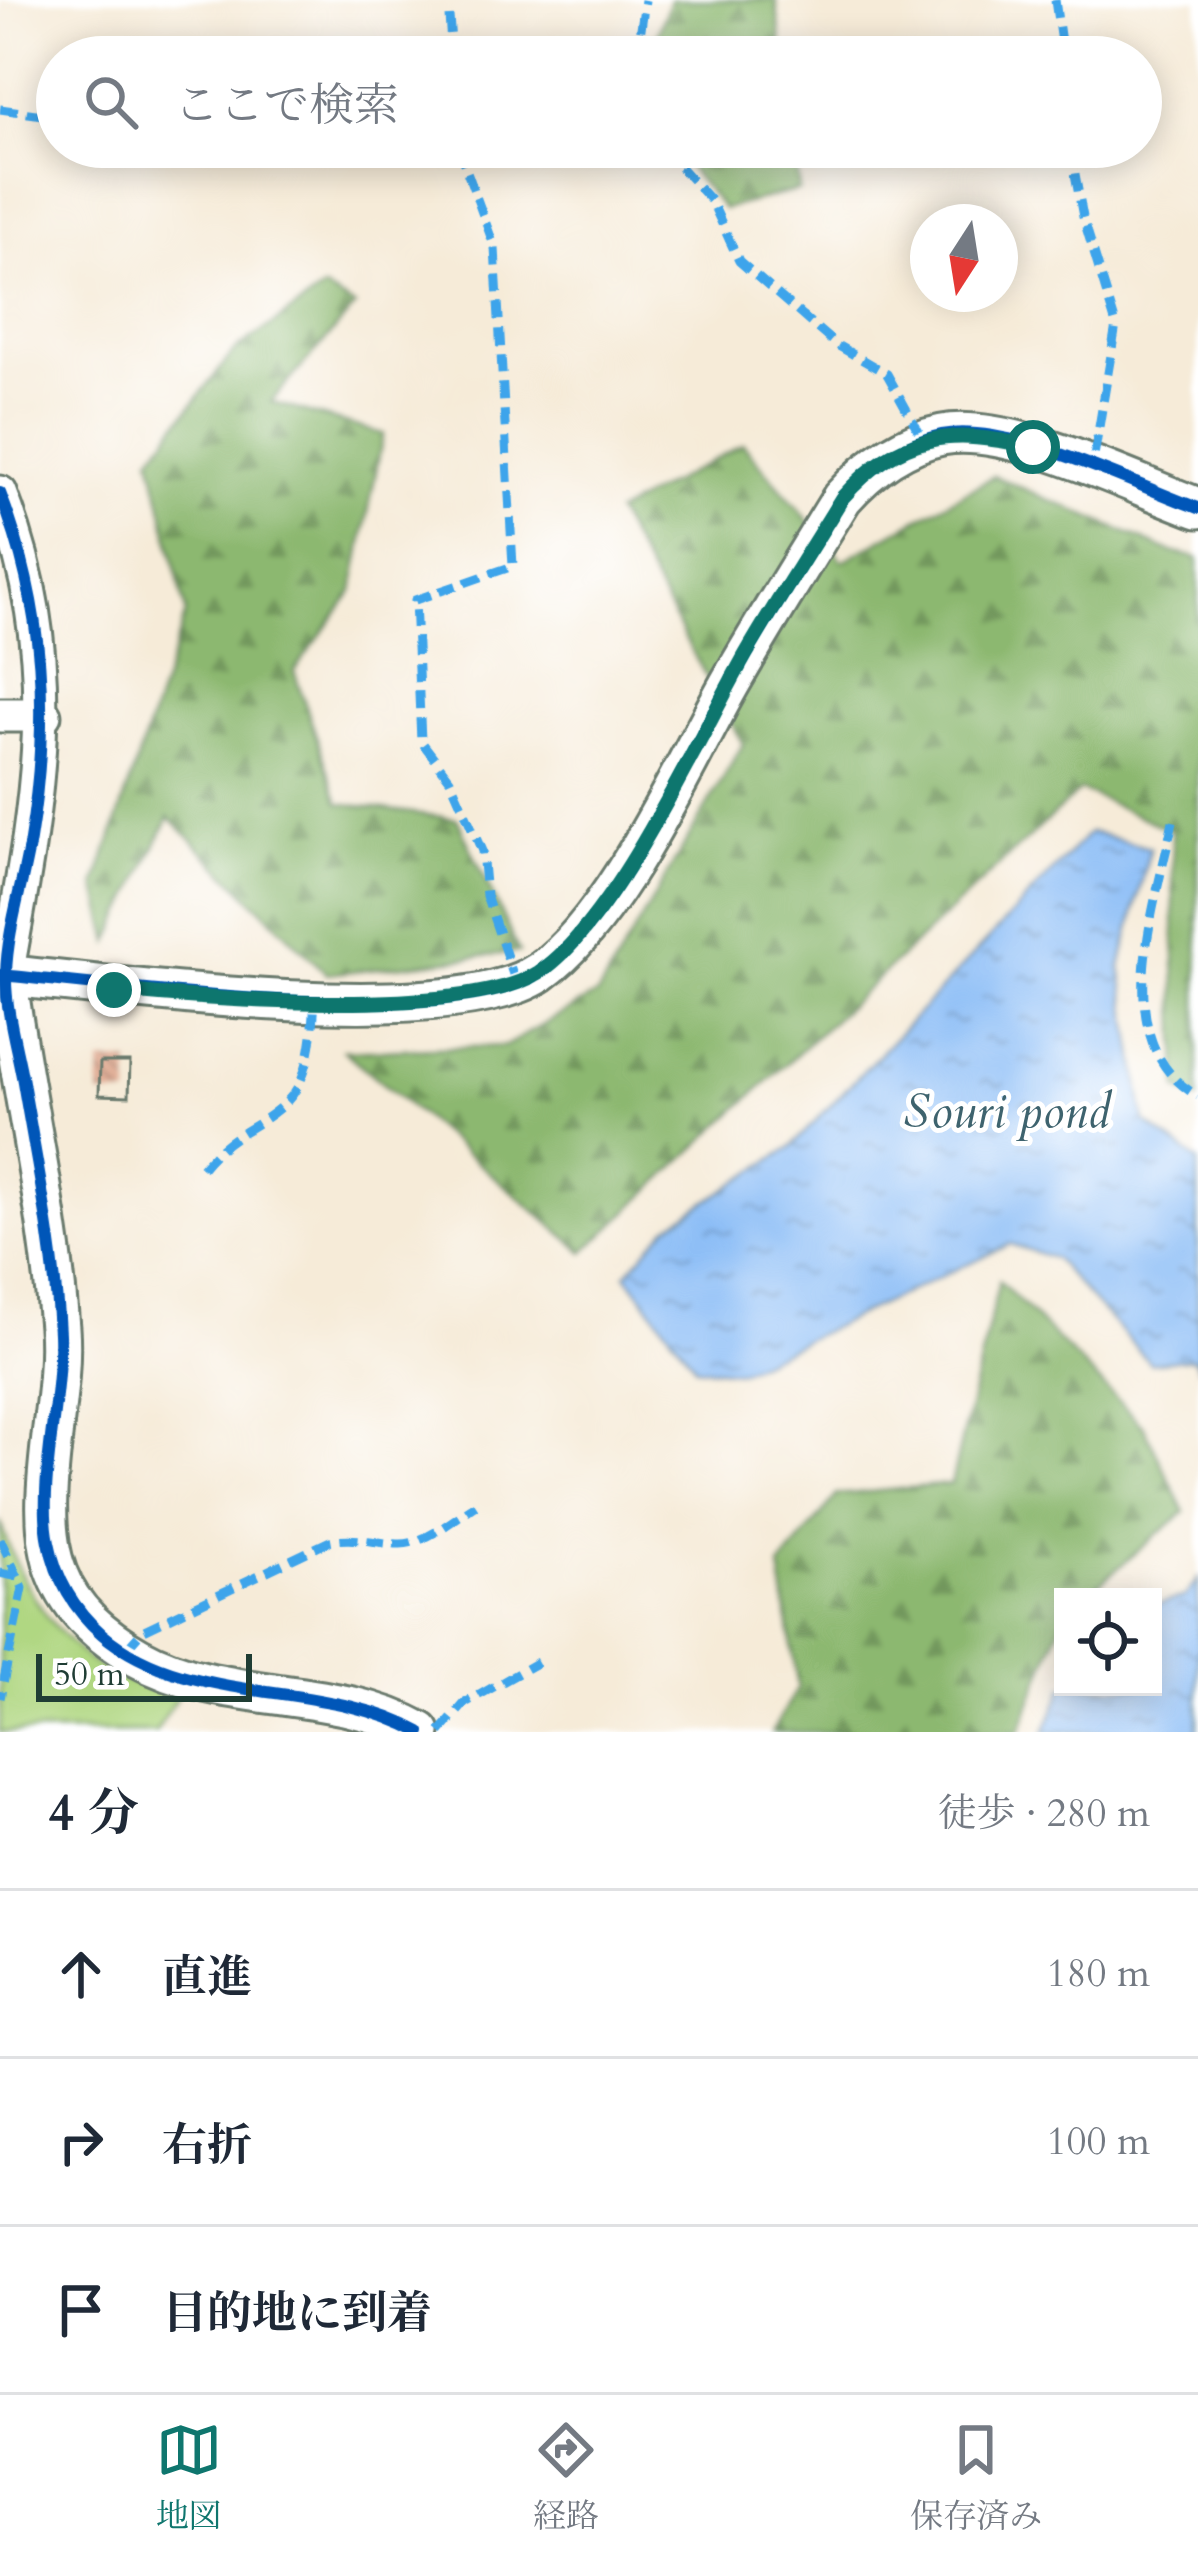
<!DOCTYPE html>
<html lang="ja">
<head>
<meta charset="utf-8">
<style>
	:root { --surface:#fff; --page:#f2f2f3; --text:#1f2937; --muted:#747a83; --line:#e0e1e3; --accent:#0f766e }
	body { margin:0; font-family:Cardo,"Noto Serif JP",serif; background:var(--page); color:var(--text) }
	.controls { position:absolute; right:36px; bottom:36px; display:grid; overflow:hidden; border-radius:0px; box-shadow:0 6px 30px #0003 }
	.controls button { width:108px; height:108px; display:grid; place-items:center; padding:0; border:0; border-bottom:3px solid var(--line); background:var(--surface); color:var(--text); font:60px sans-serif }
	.compass { position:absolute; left:910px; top:204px; width:108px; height:108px; border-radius:50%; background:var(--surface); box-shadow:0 6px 30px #0003; rotate:192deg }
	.scale { position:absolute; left:36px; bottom:30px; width:216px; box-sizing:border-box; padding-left:12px; border:6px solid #1f3d34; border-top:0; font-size:33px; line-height:42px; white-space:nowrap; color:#1f3d34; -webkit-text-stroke:9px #fff; paint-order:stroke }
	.stop { position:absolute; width:36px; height:36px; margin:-27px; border:9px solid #0f766e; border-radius:50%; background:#fff }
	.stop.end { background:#0f766e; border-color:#fff; box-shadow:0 3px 12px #0008 }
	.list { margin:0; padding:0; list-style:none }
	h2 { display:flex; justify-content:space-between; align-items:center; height:156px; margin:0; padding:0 48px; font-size:51px }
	h2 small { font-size:39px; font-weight:400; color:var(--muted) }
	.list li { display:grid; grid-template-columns:78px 1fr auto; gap:36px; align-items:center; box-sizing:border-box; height:168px; padding:0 48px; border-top:3px solid var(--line) }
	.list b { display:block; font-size:45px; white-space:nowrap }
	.list em { font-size:39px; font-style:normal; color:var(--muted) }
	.icon { flex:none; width:66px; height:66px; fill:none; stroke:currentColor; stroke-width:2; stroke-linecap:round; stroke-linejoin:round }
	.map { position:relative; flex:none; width:1198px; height:1732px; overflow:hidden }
	.search { position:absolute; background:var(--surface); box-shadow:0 6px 30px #0003; left:36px; right:36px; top:36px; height:132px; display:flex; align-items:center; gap:30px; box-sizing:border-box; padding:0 42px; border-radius:66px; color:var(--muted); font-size:45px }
	.sheet { height:660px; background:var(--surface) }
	nav { display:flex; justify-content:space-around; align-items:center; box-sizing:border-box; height:168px; border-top:3px solid var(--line); background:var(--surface); font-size:33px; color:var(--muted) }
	nav a { display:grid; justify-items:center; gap:6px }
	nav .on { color:var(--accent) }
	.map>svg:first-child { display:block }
	.forest { fill:url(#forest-firs); stroke:#567a52; stroke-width:3 }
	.park { fill:#b0d782; stroke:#688a5b; stroke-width:3 }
	.water { fill:url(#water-ripples); stroke:#547c95; stroke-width:3 }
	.building { fill:url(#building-back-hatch) }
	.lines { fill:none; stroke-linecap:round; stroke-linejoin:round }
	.minor-casing { stroke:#6a7a6d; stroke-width:39 }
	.tertiary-casing { stroke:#6a7a6d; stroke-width:45 }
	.minor { stroke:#fff; stroke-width:33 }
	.tertiary { stroke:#fff; stroke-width:39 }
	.quiet { stroke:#3da4eb; stroke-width:9; stroke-dasharray:18 9; stroke-linecap:butt }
	.cycleway-casing { stroke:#fff; stroke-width:20 }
	.cycleway { stroke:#0057b8; stroke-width:12 }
	.route { stroke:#0f766e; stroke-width:15 }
	.labels { text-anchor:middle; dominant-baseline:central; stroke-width:10; stroke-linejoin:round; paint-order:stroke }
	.water-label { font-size:48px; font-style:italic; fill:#3e636e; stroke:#fff }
</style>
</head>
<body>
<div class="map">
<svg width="1198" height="1732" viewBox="0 0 1198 1732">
	<defs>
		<pattern id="forest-firs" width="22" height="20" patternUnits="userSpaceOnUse" patternTransform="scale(3)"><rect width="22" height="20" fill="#8cb870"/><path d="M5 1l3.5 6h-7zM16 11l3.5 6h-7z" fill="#72975d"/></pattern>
		<pattern id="water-ripples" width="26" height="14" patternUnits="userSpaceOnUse" patternTransform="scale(3)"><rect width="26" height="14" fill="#88bbf6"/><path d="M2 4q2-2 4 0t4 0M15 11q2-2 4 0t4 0" fill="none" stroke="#6f99c8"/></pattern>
		<pattern id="building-back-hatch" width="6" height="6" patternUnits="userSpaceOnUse" patternTransform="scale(3)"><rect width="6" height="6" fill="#e2b099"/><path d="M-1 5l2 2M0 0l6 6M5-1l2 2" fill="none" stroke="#b7907e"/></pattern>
	</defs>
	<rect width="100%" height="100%" fill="#fff"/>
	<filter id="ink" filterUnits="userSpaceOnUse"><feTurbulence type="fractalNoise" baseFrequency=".00833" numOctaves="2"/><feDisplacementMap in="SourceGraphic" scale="24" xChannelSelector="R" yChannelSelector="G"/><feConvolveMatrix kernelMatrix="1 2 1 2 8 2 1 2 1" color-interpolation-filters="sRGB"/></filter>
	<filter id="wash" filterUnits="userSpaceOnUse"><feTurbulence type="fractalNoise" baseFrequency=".004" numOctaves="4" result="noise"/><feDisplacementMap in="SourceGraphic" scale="48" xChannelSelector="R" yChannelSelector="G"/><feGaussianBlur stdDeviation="2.7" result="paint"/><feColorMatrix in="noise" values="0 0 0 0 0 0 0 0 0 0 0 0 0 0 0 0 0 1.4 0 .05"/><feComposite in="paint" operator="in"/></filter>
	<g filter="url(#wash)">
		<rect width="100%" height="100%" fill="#f6ebd8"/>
		<g class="forest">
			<polygon points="670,0 776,0 783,57 649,57"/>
			<polygon points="671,147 794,147 799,190 723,209"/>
			<polygon points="324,289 355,307 271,402 383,434 353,592 294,671 339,803 457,819 519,952 327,974 169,817 110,942 96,885 186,613 151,457 234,351"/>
			<polygon points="743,444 843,561 994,476 1171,552 1198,558 1198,1100 1178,1089 1172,831 1080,790 584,1252 344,1051 505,1046 598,994 743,744 616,513"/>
			<polygon points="999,1281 1144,1427 1185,1512 1083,1597 1063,1597 1063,1618 1020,1732 772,1732 798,1688 780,1567 837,1495 951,1484"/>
		</g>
		<path class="park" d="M0,1521C18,1581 57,1646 115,1676C133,1685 159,1687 179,1693L156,1732H0Z"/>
		<g class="water">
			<polygon points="1090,832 1150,848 1121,967 1145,1122 1198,1161 1198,1367 1193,1358 1150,1363 1053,1258 1010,1244 739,1371 696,1367 626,1274 667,1227 790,1148"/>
			<polygon points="1198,1579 1198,1732 1045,1732 1064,1687 1153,1687 1153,1606 1185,1597"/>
		</g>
		<g id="blocks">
			<polygon class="building" points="100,1062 130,1062 129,1096 99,1095"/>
		</g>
	</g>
	<g filter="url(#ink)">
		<use href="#blocks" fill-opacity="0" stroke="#6a7a6d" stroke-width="3"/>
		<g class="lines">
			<defs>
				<g id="minor">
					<path d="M0,493C66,663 37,802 6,975"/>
					<polyline points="0,715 44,715"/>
				</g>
				<g id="tertiary">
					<path d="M0,975C114,985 450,1033 540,972C615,920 683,767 729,685C765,622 804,560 842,498C868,469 902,443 942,435C1010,422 1132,484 1198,508"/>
					<path d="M6,975C22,1093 50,1209 59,1328C65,1403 30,1505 57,1573C72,1612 103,1637 138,1657C223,1705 334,1684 420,1732"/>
				</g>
			</defs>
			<use href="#minor" class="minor-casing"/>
			<use href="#tertiary" class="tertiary-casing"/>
			<use href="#minor" class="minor"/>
			<use href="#tertiary" class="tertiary"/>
			<g class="quiet">
				<polyline points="1055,0 1063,57"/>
				<polyline points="449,16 452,57"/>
				<polyline points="637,57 645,0"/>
				<polyline points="0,109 57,117"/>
				<polyline points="458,147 495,248 513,566 415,600 421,741 450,779 482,851 486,896 516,983"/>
				<polyline points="662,147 712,202 739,261 835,344 887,374 924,441"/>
				<polyline points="1070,147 1083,217 1116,325 1092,469"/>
				<path d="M1173,821C1156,904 1105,1044 1198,1096"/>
				<path d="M202,1168C233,1131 252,1132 283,1105C311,1082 313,1031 315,998"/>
				<polyline points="0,1539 18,1577"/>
				<polyline points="0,1573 18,1577 23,1588 0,1698"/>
				<path d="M126,1649L142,1631L330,1541C356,1536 373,1543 398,1544C423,1546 455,1518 476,1505"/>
				<polyline points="440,1732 465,1703 538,1662"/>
			</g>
			<defs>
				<g id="cycleway">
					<path d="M0,493C45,608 50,719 30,840C23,884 7,931 6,974C5,1009 17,1048 23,1082C37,1165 55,1250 59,1334C62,1397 37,1485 49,1542C56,1579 73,1609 102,1634C189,1708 323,1678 420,1732"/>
					<path d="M0,975C114,985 450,1033 540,972C615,920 683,767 729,685C765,622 804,560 842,498C868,469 902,443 942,435C1010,422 1132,484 1198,508"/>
				</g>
			</defs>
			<use href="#cycleway" class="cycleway-casing"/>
			<use href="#cycleway" class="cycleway"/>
		</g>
	</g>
	<g class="lines" filter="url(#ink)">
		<path class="route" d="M114,990C205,1000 465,1019 538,973C613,926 700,735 746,654C777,601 810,550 842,498C901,432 950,428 1033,447"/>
	</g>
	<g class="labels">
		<g class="water-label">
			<text x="1007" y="1111">Souri pond</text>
		</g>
	</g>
</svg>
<div class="controls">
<button><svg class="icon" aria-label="locate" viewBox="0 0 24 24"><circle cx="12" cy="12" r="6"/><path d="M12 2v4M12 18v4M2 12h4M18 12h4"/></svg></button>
</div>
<svg class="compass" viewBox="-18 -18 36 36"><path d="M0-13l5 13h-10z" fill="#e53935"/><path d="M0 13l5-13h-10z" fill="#747a83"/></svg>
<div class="scale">50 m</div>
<div class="stop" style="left:1033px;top:447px"></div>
<div class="stop end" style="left:114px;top:990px"></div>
<div class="search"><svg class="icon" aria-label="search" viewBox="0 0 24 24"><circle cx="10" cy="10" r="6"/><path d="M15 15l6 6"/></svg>ここで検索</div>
</div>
<section class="sheet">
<h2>4 分<small>徒歩 · 280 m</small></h2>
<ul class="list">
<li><svg class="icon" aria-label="ahead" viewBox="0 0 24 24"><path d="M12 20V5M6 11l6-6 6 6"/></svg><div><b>直進</b></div><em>180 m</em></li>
<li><svg class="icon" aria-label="right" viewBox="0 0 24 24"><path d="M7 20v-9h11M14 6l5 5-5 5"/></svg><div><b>右折</b></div><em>100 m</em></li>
<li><svg class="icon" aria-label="arrive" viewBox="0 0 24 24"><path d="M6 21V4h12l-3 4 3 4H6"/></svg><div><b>目的地に到着</b></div></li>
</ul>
</section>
<nav>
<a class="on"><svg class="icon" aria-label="map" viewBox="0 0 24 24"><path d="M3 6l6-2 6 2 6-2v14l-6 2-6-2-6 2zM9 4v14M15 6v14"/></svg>地図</a>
<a><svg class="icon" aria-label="directions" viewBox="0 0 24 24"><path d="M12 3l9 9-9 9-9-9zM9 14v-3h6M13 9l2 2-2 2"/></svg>経路</a>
<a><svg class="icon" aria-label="saved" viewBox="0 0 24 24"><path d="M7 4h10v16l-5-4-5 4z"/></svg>保存済み</a>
</nav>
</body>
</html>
